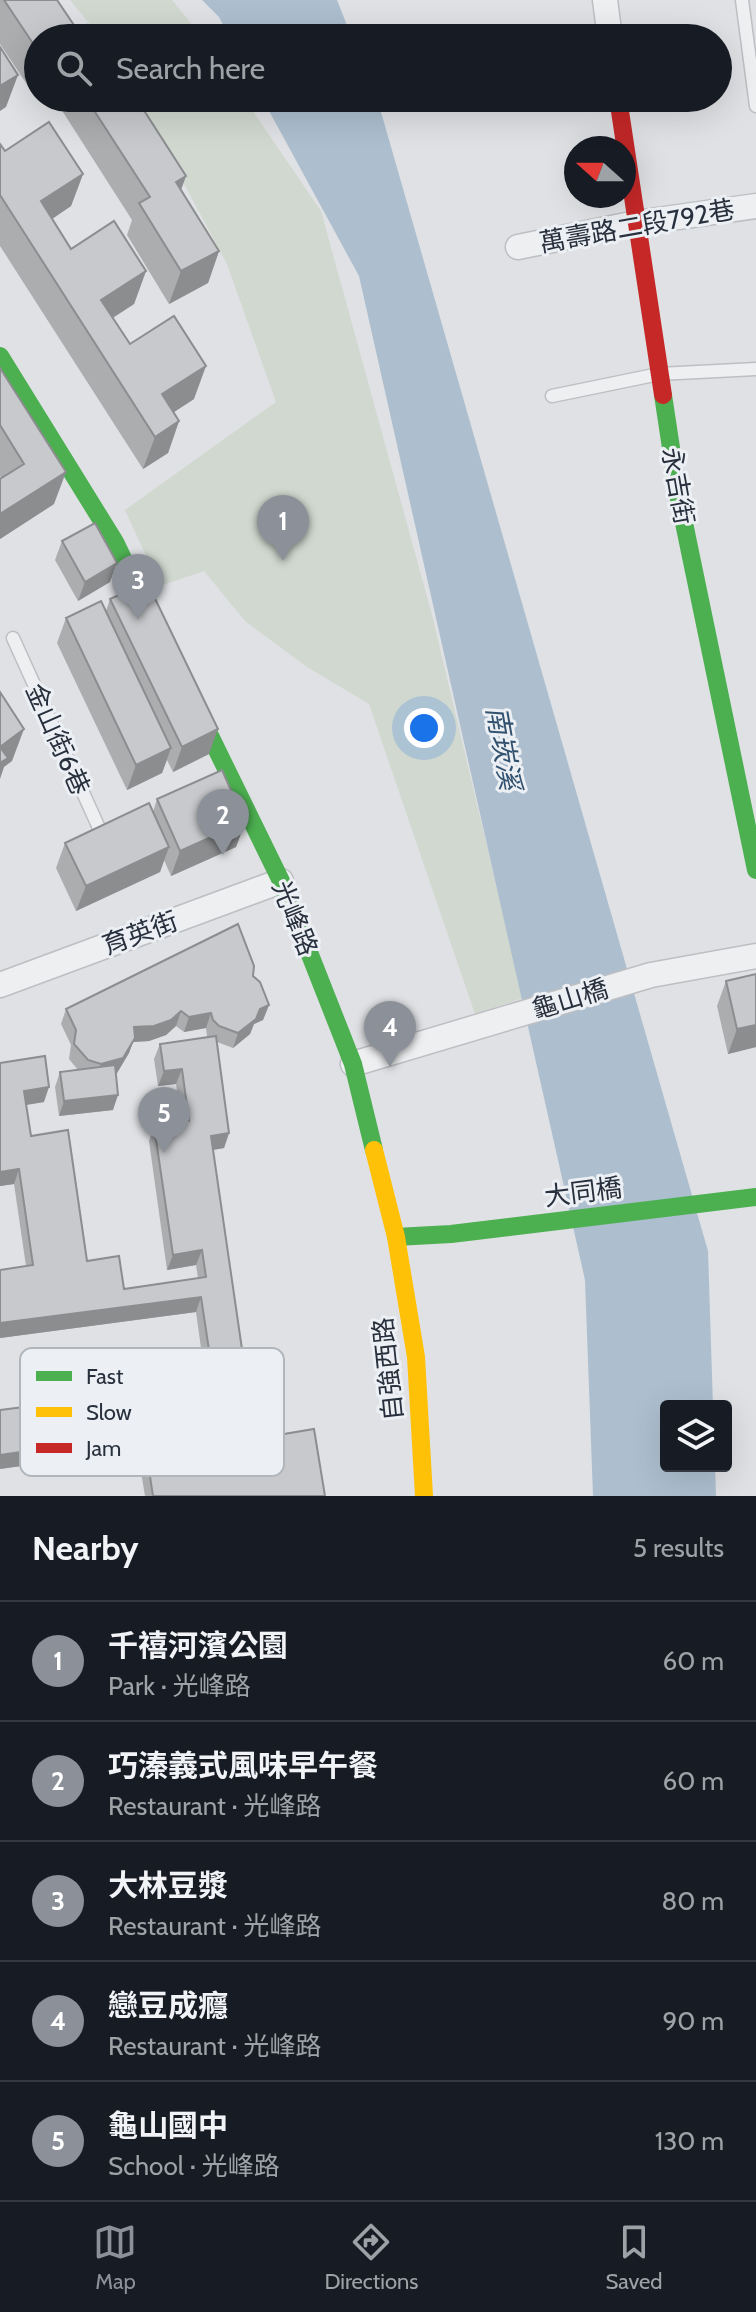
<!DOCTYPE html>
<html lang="en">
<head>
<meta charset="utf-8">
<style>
	:root { --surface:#171b24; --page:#20242c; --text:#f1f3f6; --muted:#9ea1a6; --line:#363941; --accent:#8c9099 }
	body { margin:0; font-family:Cabin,"Noto Sans TC",sans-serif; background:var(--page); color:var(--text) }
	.controls { position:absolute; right:24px; bottom:24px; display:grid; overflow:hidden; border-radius:8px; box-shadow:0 8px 32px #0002 }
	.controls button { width:72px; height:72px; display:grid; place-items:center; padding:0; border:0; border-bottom:2px solid var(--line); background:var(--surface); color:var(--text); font:40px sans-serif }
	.compass { position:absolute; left:564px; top:136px; width:72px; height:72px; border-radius:50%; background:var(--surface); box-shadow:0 8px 32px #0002; rotate:291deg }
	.you { position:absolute; left:424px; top:728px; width:28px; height:28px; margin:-20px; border:6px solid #fff; border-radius:50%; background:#1a73e8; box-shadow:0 0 0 12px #1a73e833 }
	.badge { display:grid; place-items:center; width:52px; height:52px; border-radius:50%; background:var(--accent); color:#fff; font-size:26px; font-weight:700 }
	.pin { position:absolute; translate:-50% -66px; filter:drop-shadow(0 2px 4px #0008) }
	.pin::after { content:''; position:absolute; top:42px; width:28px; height:24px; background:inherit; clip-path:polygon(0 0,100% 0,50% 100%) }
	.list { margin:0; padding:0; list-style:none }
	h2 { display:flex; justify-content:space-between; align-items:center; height:104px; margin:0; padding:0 32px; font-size:34px }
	h2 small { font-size:26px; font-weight:400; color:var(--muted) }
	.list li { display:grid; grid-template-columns:52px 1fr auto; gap:24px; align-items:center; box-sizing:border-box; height:120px; padding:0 32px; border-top:2px solid var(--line) }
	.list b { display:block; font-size:30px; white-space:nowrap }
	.list p { margin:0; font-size:26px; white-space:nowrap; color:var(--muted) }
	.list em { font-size:26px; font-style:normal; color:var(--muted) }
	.icon { flex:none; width:44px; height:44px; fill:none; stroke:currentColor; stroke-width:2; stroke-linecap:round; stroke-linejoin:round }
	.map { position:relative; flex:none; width:756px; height:1496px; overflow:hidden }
	.search { position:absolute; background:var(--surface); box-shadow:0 8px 32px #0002; left:24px; right:24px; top:24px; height:88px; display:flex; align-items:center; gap:20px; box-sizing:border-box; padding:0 28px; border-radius:44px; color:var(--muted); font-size:30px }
	.sheet { height:704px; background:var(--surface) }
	nav { display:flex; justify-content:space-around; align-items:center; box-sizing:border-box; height:112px; border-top:2px solid var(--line); background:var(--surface); font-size:22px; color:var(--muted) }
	nav a { display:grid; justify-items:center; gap:4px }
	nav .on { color:var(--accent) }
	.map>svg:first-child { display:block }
	.green { fill:#d0d8cf }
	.water { fill:#adbfcf }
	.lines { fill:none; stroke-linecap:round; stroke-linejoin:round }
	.lane-casing { stroke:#bdbfc2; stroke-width:15 }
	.street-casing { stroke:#bdbfc2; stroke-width:27 }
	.lane { stroke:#eeeff1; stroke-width:12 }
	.street { stroke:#eeeff1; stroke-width:24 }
	.fast { stroke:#4caf50; stroke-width:18 }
	.slow { stroke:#ffc107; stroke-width:18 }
	.jam { stroke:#c62828; stroke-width:18 }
	.wall { fill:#abadaf }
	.shaded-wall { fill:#8b8d8f }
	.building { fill:#c7c9cc; stroke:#8b8d8f; stroke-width:2 }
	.labels { text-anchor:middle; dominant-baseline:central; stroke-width:6; stroke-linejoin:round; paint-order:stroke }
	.street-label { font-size:26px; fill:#27303c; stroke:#ecf0f4 }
	.water-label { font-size:28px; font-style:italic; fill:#32516f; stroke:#ecf0f4 }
	.key { fill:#ecf0f4; stroke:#b1b6bd; stroke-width:2 }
	.key-label { font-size:22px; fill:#27303c }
</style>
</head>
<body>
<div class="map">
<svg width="756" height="1496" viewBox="0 0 756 1496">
	<rect width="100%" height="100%" fill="#dfe1e4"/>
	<g class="green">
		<polygon points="70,0 172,0 203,38 101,38"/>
		<polygon points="138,98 244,98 321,211 432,615 523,998 475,1014 369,704 307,667 245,621 204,571 160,586 125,510 276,402 227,264"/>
	</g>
	<g class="water">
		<polygon points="202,0 337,0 352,38 230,38 219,17"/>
		<polygon points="262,98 377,98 708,1251 713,1406 666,1406 666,1466 715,1466 716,1496 593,1496 585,1280 359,276"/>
	</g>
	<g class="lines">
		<defs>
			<g id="lane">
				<polyline points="742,0 756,106"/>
				<polyline points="552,396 659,374 756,369"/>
				<polyline points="13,638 104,839"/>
			</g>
			<g id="street">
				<polyline points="605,0 610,38"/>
				<polyline points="518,247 636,223 756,206"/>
				<polyline points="0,985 281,881"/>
				<polyline points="353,1064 651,975 756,956"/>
			</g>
		</defs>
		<use href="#lane" class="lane-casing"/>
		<use href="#street" class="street-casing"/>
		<use href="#lane" class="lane"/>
		<use href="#street" class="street"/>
		<g class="fast">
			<polyline points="0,356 115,542 157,629"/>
			<polyline points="663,395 678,494 756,870"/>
			<polyline points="193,701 281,881 353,1064 374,1150"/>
			<polyline points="396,1237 451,1234 756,1197"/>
		</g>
		<polyline class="slow" points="374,1150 396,1237 416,1357 424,1496"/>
		<polyline class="jam" points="618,98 663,395"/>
	</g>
	<g class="wall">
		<polygon points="0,0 57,0 78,31 96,38 38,38 38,83 30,89 0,44"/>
		<polygon points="54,98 136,98 186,176 181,190 219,251 208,283 169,304 127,235 132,220"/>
		<polygon points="0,144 5,151 83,174 71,206 52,219 71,249 146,271 134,304 113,318 130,344 194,399 174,412 179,421 168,453 143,469 0,246"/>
		<polygon points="0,368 54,504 0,539 0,479 1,478 0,476"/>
		<polygon points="62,541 110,582 78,601 55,560"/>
		<polygon points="110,599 209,754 173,772 167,760 162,773 127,790 57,643 66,618 106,611"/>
		<polygon points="157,799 245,822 236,847 171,876 164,860 160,872 76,911 56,868 65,843 153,812"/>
		<polygon points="756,974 756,1047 728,1054 717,1006 726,981"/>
		<polygon points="253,976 269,1005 263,1020 254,1024 250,1034 233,1048 217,1042 229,1133 224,1148 213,1150 244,1363 268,1410 152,1424 147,1440 137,1442 134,1450 0,1469 206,1384 196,1312 0,1338 0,1270 26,1266 14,1184 0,1186 0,1063 44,1102 26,1105 31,1136 87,1261 124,1289 198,1278 196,1265 167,1270 149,1141 154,1126 181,1122 176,1084 158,1086 154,1059 160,1044 209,1037 207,1036 206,1028 184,1032 176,1026 166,1035 149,1041 133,1042 129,1053 117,1073 116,1074 113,1110 59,1116 55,1087 60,1072 78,1070 69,1059 71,1045 61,1024 66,1009"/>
		<polygon points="147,1457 325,1496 145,1496 141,1472"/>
	</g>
	<g class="shaded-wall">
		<polygon points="38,67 38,83 30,89"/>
		<polygon points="18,75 6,107 0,111 0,86"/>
		<polygon points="83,174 71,206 30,234 41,201"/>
		<polygon points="186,176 174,208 176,182"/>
		<polygon points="219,251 208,283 169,304 181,271"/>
		<polygon points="146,271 134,304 90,332 101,300"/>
		<polygon points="206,366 194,399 151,427 162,394"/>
		<polygon points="179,421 168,453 143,469 155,437"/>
		<polygon points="66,472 54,504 0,539 0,514"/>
		<polygon points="117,563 110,582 78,601 85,582"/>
		<polygon points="24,729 12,761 4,767 0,779 0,747"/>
		<polygon points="218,729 209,754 173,772 182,747"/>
		<polygon points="171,748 162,773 127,790 136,765"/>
		<polygon points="245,822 236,847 171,876 180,851"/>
		<polygon points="169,847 160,872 76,911 86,886"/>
		<polygon points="269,1005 263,1020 254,1024 250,1034 233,1048 238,1033 260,1009"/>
		<polygon points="181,1011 176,1026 166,1035 149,1041 133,1042 129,1053 117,1073 96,1079 101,1064 134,1027"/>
		<polygon points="211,1013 206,1028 184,1032 189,1017"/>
		<polygon points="756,1025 756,1047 728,1054 737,1029"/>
		<polygon points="182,1069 176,1084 158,1086 164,1071"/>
		<polygon points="49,1087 44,1102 19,1106 24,1091"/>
		<polygon points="118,1095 113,1110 59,1116 64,1101"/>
		<polygon points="229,1133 224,1148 206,1151 211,1136"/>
		<polygon points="19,1169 14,1184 0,1186 0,1172"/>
		<polygon points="202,1250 196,1265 167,1270 173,1255"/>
		<polygon points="201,1297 196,1312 0,1338 0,1323"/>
		<polygon points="273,1395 268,1410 143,1425 149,1410"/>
		<polygon points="152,1425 147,1440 137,1442 134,1450 0,1469 0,1455"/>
	</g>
	<g class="building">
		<polygon points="4,0 57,0 78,31 87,25 96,38 38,38 38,51"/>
		<polygon points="0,47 18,75 0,86"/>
		<polygon points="86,98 136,98 186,176 176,182 219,251 181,271 139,203 150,197"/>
		<polygon points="49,122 83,174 41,201 71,249 114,221 146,271 101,300 130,344 174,316 206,366 162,394 179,421 155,437 0,195 0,144 5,151"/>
		<polygon points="0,368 66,472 0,514 0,479 24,464 0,425"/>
		<polygon points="95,523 117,563 85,582 62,541"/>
		<polygon points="147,582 218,729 182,747 110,599"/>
		<polygon points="101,601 171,748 136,765 66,618"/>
		<polygon points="0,692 24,729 0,747 8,758 0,763"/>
		<polygon points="222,770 245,822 180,851 157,799"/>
		<polygon points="149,803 169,847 86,886 65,843"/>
		<polygon points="238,924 254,966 253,976 260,982 269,1005 260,1009 256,1019 238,1033 219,1026 213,1020 211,1013 189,1017 181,1011 171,1020 154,1026 134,1027 135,1038 123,1058 101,1064 88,1060 74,1044 76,1030 66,1009"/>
		<polygon points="756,974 756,1025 737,1029 726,981"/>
		<polygon points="216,1036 229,1133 211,1136 244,1363 269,1358 273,1395 149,1410 152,1425 138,1427 139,1435 0,1455 0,1410 214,1383 201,1297 0,1323 0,1270 33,1265 19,1169 0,1172 0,1063 45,1056 49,1087 24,1091 31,1136 68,1130 87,1261 119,1256 124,1289 206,1277 202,1250 173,1255 154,1126 189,1121 182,1069 164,1071 160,1044"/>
		<polygon points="115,1065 118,1095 64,1101 60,1072"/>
		<polygon points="314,1429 325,1496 153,1496 147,1457"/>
	</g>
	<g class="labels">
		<g class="street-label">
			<text transform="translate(637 226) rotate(-10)">萬壽路二段792巷</text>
			<text transform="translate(678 486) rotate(80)">永吉街</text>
			<text transform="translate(58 739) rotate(66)">金山街6巷</text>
			<text transform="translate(295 918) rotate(68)">光峰路</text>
			<text transform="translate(140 933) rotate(-20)">育英街</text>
			<text transform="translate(570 999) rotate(-17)">龜山橋</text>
			<text transform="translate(583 1192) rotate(-7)">大同橋</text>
			<text transform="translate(388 1369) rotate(-96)">自強西路</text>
		</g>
		<g class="water-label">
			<text transform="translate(504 748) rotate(80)">南崁溪</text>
		</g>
	</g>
	<rect x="20" y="1348" width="264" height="128" rx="12" class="key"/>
	<rect x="36" y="1371" width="36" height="10" fill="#4caf50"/>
	<rect x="36" y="1407" width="36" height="10" fill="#ffc107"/>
	<rect x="36" y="1443" width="36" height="10" fill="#c62828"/>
	<g class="key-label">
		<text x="86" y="1384">Fast</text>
		<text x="86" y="1420">Slow</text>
		<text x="86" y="1456">Jam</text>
	</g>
</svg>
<div class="controls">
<button><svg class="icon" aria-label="layers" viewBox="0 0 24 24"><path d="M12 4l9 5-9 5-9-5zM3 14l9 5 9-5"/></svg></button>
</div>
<svg class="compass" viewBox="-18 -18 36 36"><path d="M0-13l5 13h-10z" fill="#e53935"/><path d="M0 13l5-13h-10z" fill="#9ea1a6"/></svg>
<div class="you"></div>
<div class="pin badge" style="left:283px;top:561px">1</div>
<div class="pin badge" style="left:223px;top:855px">2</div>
<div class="pin badge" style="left:138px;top:620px">3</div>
<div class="pin badge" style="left:390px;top:1067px">4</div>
<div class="pin badge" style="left:164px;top:1153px">5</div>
<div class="search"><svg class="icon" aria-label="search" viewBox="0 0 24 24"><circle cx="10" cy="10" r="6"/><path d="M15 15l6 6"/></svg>Search here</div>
</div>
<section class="sheet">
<h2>Nearby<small>5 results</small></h2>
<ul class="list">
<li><span class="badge">1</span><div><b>千禧河濱公園</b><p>Park · 光峰路</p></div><em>60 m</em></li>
<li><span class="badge">2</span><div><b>巧溱義式風味早午餐</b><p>Restaurant · 光峰路</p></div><em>60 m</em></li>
<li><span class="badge">3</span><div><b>大林豆漿</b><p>Restaurant · 光峰路</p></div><em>80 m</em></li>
<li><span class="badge">4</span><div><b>戀豆成癮</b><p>Restaurant · 光峰路</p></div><em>90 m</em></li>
<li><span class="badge">5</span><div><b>龜山國中</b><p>School · 光峰路</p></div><em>130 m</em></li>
</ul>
</section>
<nav>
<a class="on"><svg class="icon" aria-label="map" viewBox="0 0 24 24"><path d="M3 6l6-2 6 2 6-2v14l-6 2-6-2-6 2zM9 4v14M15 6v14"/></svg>Map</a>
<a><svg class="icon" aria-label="directions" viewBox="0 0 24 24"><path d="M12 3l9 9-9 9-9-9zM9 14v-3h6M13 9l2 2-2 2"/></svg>Directions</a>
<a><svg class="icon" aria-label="saved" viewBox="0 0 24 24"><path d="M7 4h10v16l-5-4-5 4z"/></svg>Saved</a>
</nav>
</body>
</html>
